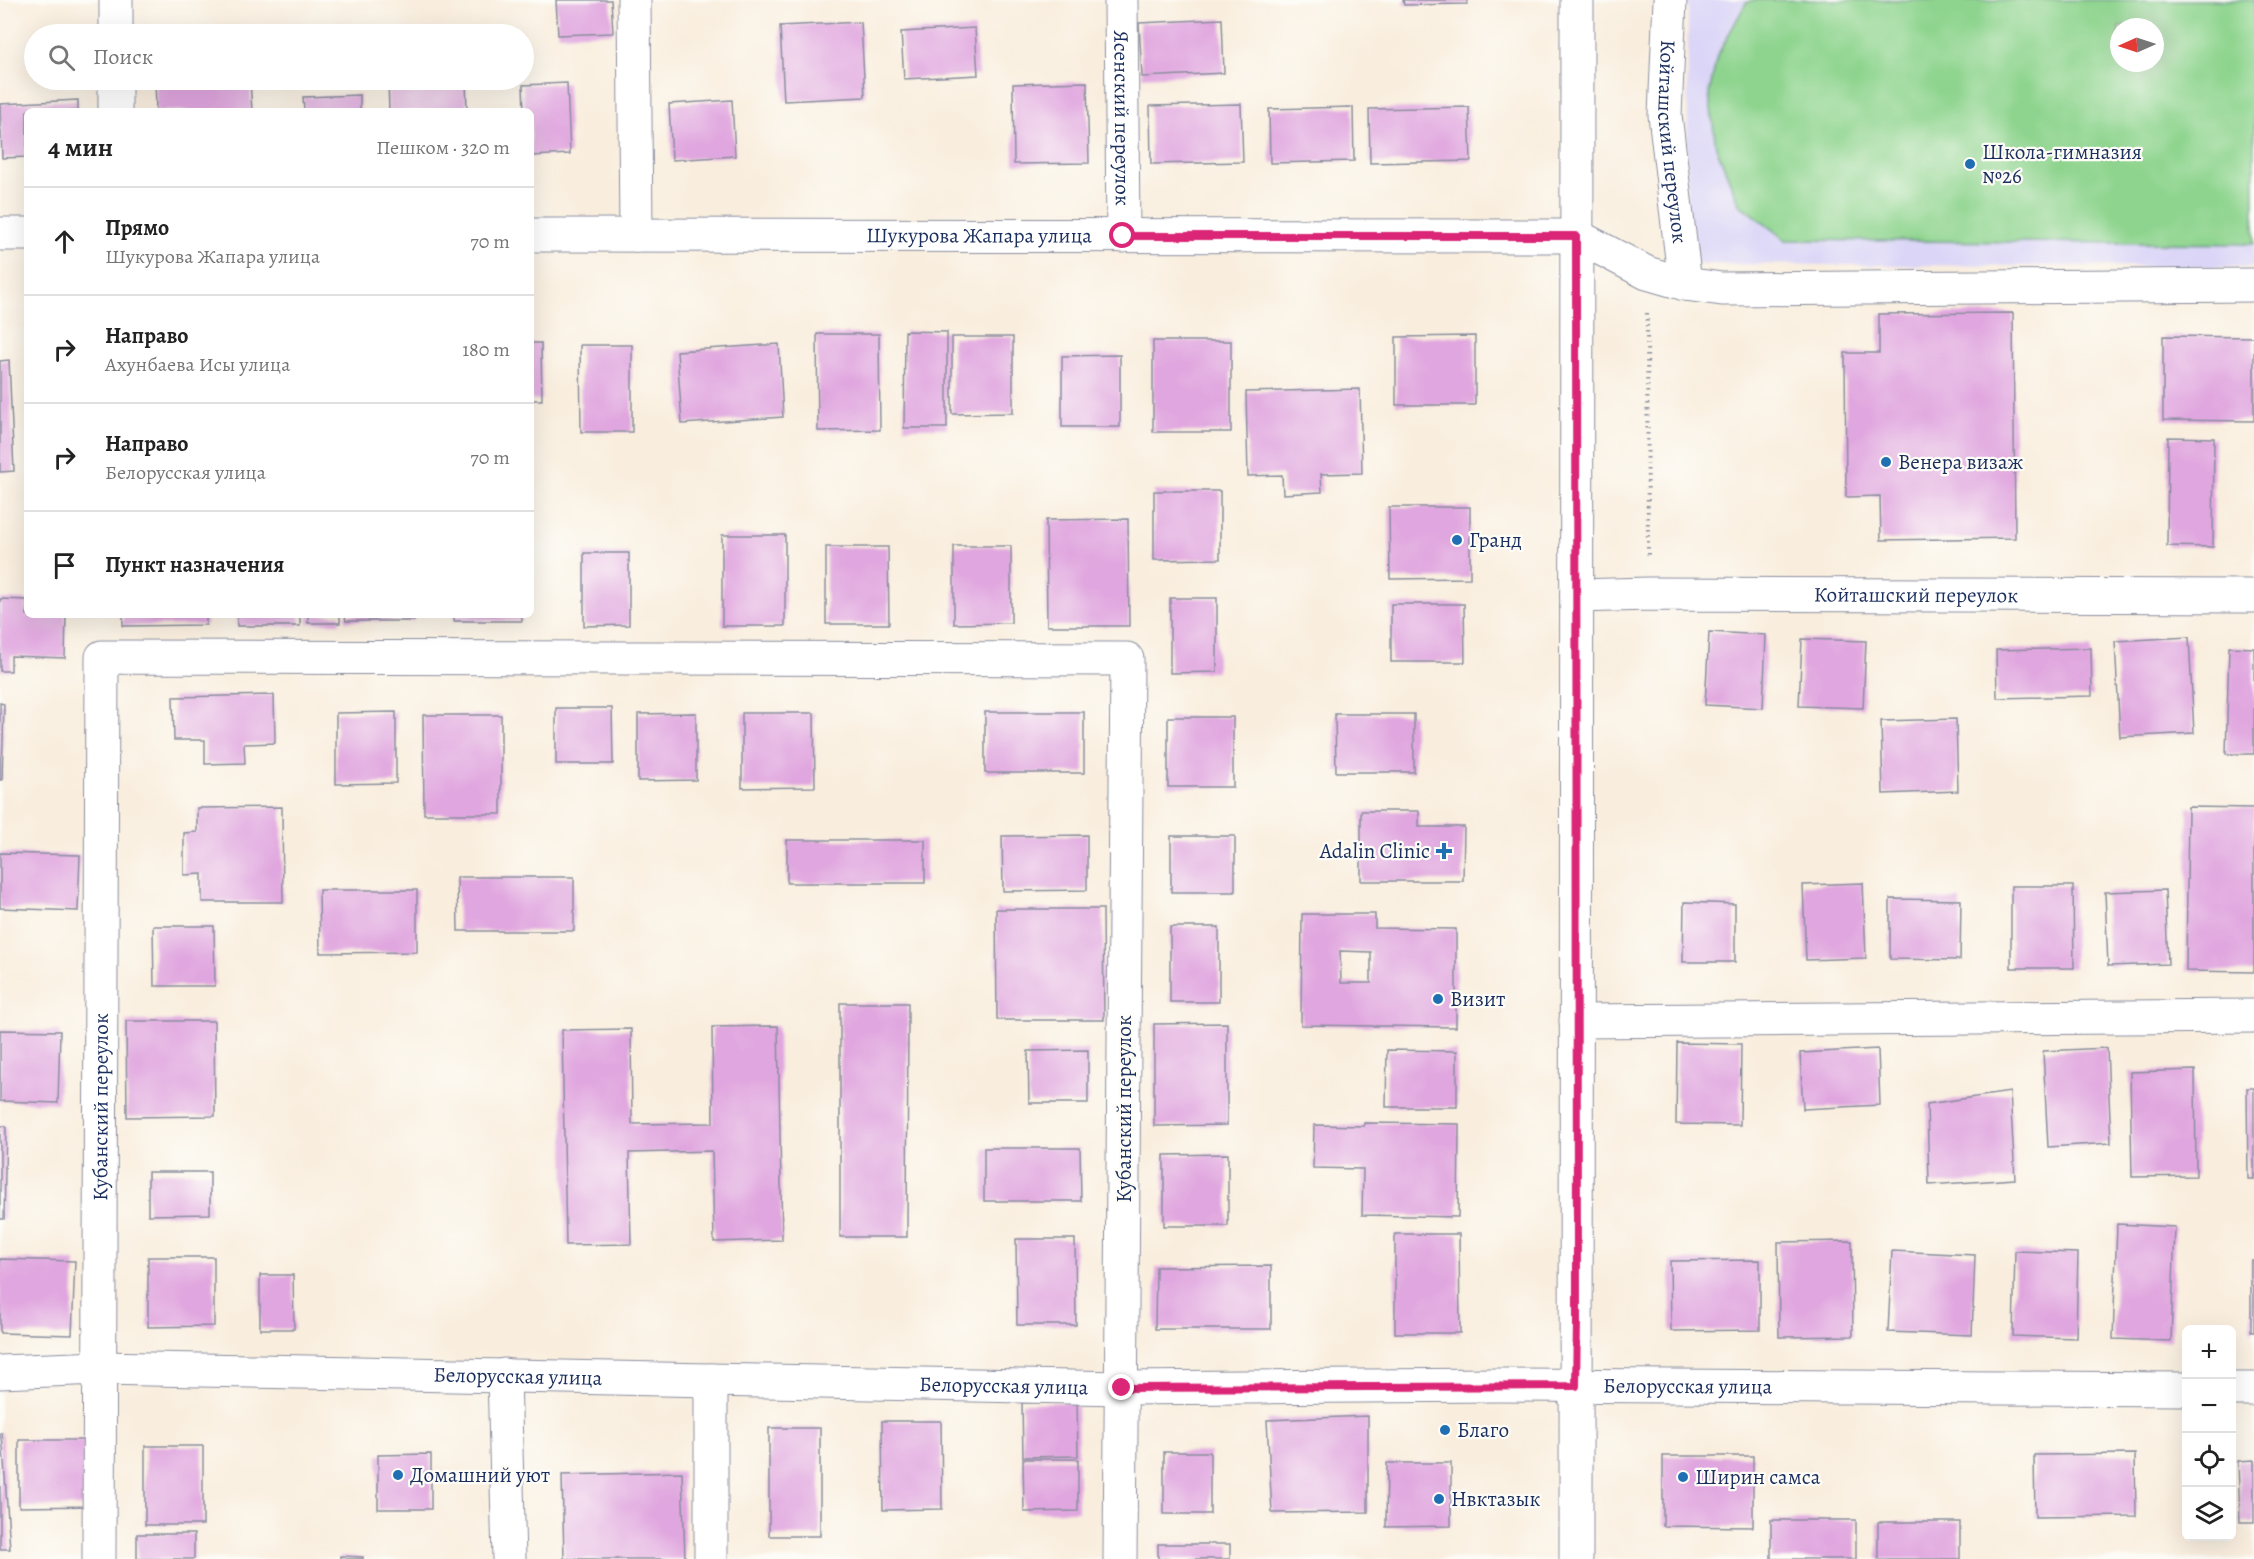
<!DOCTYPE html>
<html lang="ru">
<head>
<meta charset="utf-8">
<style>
	:root { --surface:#fff; --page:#f6f6f6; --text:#222; --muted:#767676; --line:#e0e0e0 }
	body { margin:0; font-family:Alegreya,serif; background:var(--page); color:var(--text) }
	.controls { position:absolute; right:18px; bottom:18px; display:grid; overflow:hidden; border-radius:9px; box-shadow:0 6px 24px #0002 }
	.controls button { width:54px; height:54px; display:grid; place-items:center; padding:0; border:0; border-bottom:2px solid var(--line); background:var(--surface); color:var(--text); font:30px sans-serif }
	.compass { position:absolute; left:2110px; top:18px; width:54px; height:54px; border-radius:50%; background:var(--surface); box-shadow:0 6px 24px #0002; rotate:267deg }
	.stop { position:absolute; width:18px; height:18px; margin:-14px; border:4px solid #db2777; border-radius:50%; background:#fff }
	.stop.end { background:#db2777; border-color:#fff; box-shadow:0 2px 6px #0008 }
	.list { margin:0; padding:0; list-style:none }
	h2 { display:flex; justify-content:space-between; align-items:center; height:78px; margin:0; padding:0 24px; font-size:26px }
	h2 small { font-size:20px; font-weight:400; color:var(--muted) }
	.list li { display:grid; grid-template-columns:39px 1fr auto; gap:18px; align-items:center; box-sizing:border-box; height:108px; padding:0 24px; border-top:2px solid var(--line) }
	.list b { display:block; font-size:22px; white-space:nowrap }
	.list p { margin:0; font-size:20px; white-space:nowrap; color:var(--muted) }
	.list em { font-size:20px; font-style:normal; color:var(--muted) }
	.icon { flex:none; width:33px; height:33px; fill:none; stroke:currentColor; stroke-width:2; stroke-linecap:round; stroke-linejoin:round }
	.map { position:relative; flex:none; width:2254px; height:1559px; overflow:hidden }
	.search { position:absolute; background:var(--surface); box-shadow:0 6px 24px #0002; left:24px; top:24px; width:510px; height:66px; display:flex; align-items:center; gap:15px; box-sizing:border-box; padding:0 21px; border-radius:33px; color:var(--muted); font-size:22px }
	.panel { position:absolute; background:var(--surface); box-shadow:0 6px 24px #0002; left:24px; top:108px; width:510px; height:510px; border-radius:9px }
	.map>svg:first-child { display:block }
	.built { fill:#dbd6f7; fill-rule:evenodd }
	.green { fill:#8ed48e; stroke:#548276; stroke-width:1.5; fill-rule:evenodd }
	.building { fill:#e0a6df; fill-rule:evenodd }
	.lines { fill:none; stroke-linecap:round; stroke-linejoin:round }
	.minor-casing { stroke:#8a8e9e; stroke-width:35 }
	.major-casing { stroke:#8a8e9e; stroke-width:35 }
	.path { stroke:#8a8e9e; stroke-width:4; stroke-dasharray:1.5 4.5; stroke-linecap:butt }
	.minor { stroke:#fff; stroke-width:33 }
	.major { stroke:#fff; stroke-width:33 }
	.route { stroke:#db2777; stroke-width:8 }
	.poi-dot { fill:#1f6fb2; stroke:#fdfcf7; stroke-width:2 }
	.labels { text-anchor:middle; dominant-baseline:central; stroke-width:4.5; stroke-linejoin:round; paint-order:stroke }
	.street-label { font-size:21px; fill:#1b2f5e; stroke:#fdfcf7 }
	.poi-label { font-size:21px; fill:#1b2f5e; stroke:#fdfcf7; text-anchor:start }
</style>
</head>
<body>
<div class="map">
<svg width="2254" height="1559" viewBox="0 0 2254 1559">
	<rect width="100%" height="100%" fill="#fdfcf7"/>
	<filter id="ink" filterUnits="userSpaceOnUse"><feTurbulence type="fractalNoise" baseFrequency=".0167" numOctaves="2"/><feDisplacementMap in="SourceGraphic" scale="12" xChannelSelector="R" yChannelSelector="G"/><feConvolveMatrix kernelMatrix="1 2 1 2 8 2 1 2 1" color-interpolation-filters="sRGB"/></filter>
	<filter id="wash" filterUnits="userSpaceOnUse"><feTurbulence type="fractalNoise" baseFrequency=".008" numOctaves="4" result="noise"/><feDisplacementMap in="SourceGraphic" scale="24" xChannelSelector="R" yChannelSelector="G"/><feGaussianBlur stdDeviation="1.35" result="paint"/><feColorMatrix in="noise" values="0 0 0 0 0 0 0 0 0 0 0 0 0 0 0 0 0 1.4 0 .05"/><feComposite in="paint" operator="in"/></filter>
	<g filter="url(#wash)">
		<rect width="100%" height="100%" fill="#f9eede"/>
		<path class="built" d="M1688,0H2254V267L1687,264ZM2119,27H2155V63H2119Z"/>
		<path class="green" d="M1752,0H2254V244L1786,240L1739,204L1716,147L1709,94L1717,56L1746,3ZM2119,27H2155V63H2119Z"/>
		<g id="blocks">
			<g class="building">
				<polygon points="556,0 611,0 613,33 558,35"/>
				<polygon points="1403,0 1467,0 1467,4 1404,5"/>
				<polygon points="1222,19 1224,73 1142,77 1139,23"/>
				<polygon points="861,22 865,97 784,101 780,26"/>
				<polygon points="975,28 978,75 904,79 901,32"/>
				<polygon points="248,31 248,34 218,34 218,33"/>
				<polygon points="155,80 250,80 252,111 156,111"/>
				<polygon points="388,80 466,80 467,111 389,111"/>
				<polygon points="1087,82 1089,163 1014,164 1013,84"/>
				<polygon points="567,83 570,154 531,156 531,111 524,111 523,85"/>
				<polygon points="360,95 360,111 304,111 303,97"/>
				<polygon points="78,100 78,111 27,111 27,157 2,158 0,104"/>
				<polygon points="732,100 735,156 672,160 669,104"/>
				<polygon points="1241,104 1243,162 1151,164 1150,106"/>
				<polygon points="1353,107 1354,161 1270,163 1269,109"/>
				<polygon points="1469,107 1471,161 1370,163 1369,109"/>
				<polygon points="2013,313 2015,538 1881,540 1880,496 1846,497 1845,353 1879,353 1879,314"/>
				<polygon points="905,331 947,332 947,428 904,428"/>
				<polygon points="817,334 879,334 880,430 818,431"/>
				<polygon points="1475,336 1475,405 1396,405 1396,337"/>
				<polygon points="2163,336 2254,337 2254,421 2163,420"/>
				<polygon points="952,337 1013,337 1013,413 952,414"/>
				<rect x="1153" y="341" width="78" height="91"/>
				<polygon points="531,343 541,343 542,400 531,400"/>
				<polygon points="779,344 783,417 682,424 677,351"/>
				<polygon points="580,345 632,345 632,432 581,432"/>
				<polygon points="1120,355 1120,427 1062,427 1062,356"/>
				<polygon points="9,360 14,471 0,472 0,361"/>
				<polygon points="1360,389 1362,473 1321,474 1322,492 1283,494 1282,475 1248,476 1246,392"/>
				<polygon points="2168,437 2214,438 2213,547 2167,546"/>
				<polygon points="1154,491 1220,491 1220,559 1154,560"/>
				<polygon points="1389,507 1470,507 1470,578 1390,579"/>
				<polygon points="1128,519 1129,626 1047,626 1046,520"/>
				<rect x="722" y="535" width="63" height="91"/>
				<polygon points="954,546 1011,546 1011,623 954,624"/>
				<polygon points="826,547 888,547 889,624 826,624"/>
				<polygon points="584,553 629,553 629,625 584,626"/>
				<polygon points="1170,598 1217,598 1217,672 1170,673"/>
				<polygon points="0,599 27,600 27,615 66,615 65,658 11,656 11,671 0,671"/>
				<polygon points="1391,604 1464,604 1465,662 1391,662"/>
				<polygon points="123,615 206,615 206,625 123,626"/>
				<rect x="237" y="615" width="63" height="11"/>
				<rect x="308" y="615" width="32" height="8"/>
				<polygon points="345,615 414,615 414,621 346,621"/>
				<rect x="454" y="615" width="68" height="6"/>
				<polygon points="1709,632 1766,635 1763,708 1705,705"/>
				<polygon points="2189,637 2194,733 2120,737 2115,641"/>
				<polygon points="1802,639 1866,641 1863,708 1799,706"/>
				<polygon points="2229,647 2254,648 2254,754 2226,754"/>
				<polygon points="2091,648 2092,696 1997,698 1996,650"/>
				<polygon points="274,695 275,743 244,744 245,763 205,764 205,740 174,740 173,697"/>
				<polygon points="0,703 4,704 2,780 0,780"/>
				<polygon points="556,708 612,708 613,764 556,764"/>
				<polygon points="396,712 396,783 336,784 336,713"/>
				<rect x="985" y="712" width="99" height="61"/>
				<polygon points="696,713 696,780 638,781 638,714"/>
				<polygon points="742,713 814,713 815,787 742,788"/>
				<polygon points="1335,714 1414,714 1414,772 1336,772"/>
				<polygon points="423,715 501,715 501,814 424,814"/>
				<rect x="1168" y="717" width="65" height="70"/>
				<polygon points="1956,719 1958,791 1883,794 1881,721"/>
				<polygon points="282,807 283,902 202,902 202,874 184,875 184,833 197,832 197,808"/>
				<polygon points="2188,807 2254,808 2254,972 2186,971"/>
				<polygon points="1361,811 1419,811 1419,827 1464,827 1463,881 1361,881"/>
				<polygon points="1087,835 1087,890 1003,891 1002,836"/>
				<rect x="1171" y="836" width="64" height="56"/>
				<rect x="787" y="840" width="138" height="43"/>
				<polygon points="0,853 80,855 78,911 0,908"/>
				<polygon points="457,877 574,877 574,931 458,931"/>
				<polygon points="1863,883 1866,958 1806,960 1803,885"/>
				<polygon points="2011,886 2073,886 2074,968 2011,968"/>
				<polygon points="319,890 417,890 417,952 320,953"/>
				<polygon points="2165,890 2168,964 2108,966 2105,892"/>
				<polygon points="1890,899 1961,900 1960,960 1890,959"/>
				<polygon points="1684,902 1735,904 1735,962 1683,962"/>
				<polygon points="996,909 1103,909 1104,1020 997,1020"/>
				<path d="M1302,914H1375V928L1456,929V1027L1301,1025ZM1340,951L1371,952V983H1341Z"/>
				<polygon points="153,926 214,926 215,986 154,986"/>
				<rect x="1170" y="927" width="49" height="75"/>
				<polygon points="840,1003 908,1003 907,1237 840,1237"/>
				<polygon points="126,1021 214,1021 215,1116 127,1117"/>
				<polygon points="1227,1023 1227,1125 1154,1126 1154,1024"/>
				<polygon points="778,1026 782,1240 714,1242 712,1151 629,1153 631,1244 566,1245 562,1030 631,1029 632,1124 713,1123 712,1027"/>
				<polygon points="0,1030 60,1031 58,1103 0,1101"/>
				<polygon points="1677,1043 1741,1044 1740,1125 1676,1124"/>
				<polygon points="2107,1048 2111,1143 2048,1147 2043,1051"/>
				<polygon points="1878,1049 1880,1105 1803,1109 1800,1053"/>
				<polygon points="1088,1050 1088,1103 1029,1103 1028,1051"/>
				<polygon points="1387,1050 1457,1051 1457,1107 1386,1107"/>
				<polygon points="2195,1070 2196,1176 2132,1177 2130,1072"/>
				<polygon points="2247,1088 2254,1088 2254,1179 2248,1179"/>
				<polygon points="2010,1092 2015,1179 1929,1185 1927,1104"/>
				<polygon points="1364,1123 1459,1124 1458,1217 1362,1215 1363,1169 1313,1168 1314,1125 1364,1126"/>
				<polygon points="0,1126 6,1126 4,1219 0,1219"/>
				<polygon points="984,1148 1080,1148 1081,1201 984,1201"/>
				<polygon points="1228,1154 1228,1226 1164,1226 1164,1155"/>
				<polygon points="148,1172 210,1172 210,1214 148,1215"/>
				<polygon points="2117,1224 2175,1227 2171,1341 2113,1339"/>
				<polygon points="1395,1234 1459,1234 1460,1333 1395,1333"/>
				<polygon points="1016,1239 1075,1239 1076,1325 1017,1325"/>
				<polygon points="1852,1241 1853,1336 1779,1337 1778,1242"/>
				<polygon points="1892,1251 1975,1255 1972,1335 1888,1332"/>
				<polygon points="2015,1251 2078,1253 2076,1338 2013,1336"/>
				<polygon points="148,1257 214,1257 214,1326 148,1327"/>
				<polygon points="0,1259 75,1261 72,1335 0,1333"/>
				<polygon points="1760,1260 1760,1330 1671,1331 1670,1261"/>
				<rect x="2251" y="1260" width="3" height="72"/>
				<polygon points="1271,1266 1271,1329 1155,1329 1156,1267"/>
				<polygon points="260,1275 293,1275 294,1329 260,1329"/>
				<polygon points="1077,1402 1078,1456 1023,1457 1022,1403"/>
				<polygon points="1368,1416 1368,1512 1272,1513 1267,1420"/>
				<polygon points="882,1421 941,1421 942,1509 883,1510"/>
				<rect x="769" y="1428" width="51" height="108"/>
				<polygon points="0,1433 2,1433 10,1549 0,1549"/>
				<polygon points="19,1440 100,1440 100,1506 19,1507"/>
				<rect x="145" y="1446" width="58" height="79"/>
				<rect x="1164" y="1452" width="46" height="62"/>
				<polygon points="431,1454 431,1509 378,1509 378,1455"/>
				<polygon points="2135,1454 2136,1516 2035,1517 2034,1455"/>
				<polygon points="1663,1456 1753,1456 1753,1527 1663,1526"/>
				<polygon points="1023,1459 1078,1459 1078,1511 1024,1512"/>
				<polygon points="2254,1460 2254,1522 2240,1522 2238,1461"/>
				<polygon points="1387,1463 1451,1463 1451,1526 1386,1527"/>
				<polygon points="682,1472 685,1559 564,1559 562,1475"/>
				<rect x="1771" y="1520" width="85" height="39"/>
				<rect x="1878" y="1522" width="82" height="37"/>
				<rect x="137" y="1534" width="57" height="25"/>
				<rect x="1158" y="1544" width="72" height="15"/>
				<polygon points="340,1556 363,1557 363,1559 340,1559"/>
			</g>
		</g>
	</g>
	<g filter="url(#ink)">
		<use href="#blocks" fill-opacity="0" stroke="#8a8e9e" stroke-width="1.5"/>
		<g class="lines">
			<defs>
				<g id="minor">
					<polyline points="634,0 636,235"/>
					<path id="s1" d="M1121,0L1123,236"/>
					<path id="s2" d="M1670,0L1665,115L1685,284"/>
					<polyline points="116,34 116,0"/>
					<polyline points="115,111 115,80"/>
					<polyline points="0,234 27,234"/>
					<path id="s3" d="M531,235L1577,236L1647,273L1685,284L1722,289L2254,285"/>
					<path id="s4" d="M1577,596L1648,594L2254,596"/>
					<polyline points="1576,1021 2254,1016"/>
					<path id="s5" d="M0,1372L100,1368L1122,1388L1497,1385L2186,1389"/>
					<polyline points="504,1375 509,1559"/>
					<polyline points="711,1380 711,1559"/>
					<polyline points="2232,1389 2254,1389"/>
					<path id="s6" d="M99,1559L102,657L1127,659L1120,1559"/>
				</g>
				<polyline id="major" points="1576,1559 1577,0"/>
			</defs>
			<use href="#minor" class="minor-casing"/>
			<use href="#major" class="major-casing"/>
			<polyline class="path" points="1647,313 1648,555"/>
			<use href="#minor" class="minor"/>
			<use href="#major" class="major"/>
		</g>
	</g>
	<g class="lines" filter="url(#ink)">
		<polyline class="route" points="1122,1388 1576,1386 1577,1320 1576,236 1123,236"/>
	</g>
	<g class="poi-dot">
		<circle cx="1970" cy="164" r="6"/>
		<circle cx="1886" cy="462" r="6"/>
		<circle cx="1457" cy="540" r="6"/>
		<path d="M1441 842h6v6h6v6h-6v6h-6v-6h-6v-6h6z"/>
		<circle cx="1438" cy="999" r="6"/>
		<circle cx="1445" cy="1430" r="6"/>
		<circle cx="398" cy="1475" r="6"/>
		<circle cx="1683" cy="1477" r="6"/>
		<circle cx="1439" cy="1499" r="6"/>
	</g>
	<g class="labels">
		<g class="street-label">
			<text stroke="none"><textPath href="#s1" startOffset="118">Ясенский переулок</textPath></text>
			<text stroke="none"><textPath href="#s2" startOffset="142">Койташский переулок</textPath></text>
			<text stroke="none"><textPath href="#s3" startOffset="448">Шукурова Жапара улица</textPath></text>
			<text stroke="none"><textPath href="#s4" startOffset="339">Койташский переулок</textPath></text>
			<text stroke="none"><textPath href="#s6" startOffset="452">Кубанский переулок</textPath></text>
			<text transform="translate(1124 1109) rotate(-90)">Кубанский переулок</text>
			<text stroke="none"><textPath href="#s5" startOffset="518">Белорусская улица</textPath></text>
			<text stroke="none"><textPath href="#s5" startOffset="1004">Белорусская улица</textPath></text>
			<text stroke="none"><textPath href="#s5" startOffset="1688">Белорусская улица</textPath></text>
		</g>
		<g class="poi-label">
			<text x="1982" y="152">Школа-гимназия<tspan x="1982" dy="24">№26</tspan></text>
			<text x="1898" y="462">Венера визаж</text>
			<text x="1469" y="540">Гранд</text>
			<text x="1430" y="851" text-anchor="end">Adalin Clinic</text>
			<text x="1450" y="999">Визит</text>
			<text x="1457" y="1430">Благо</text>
			<text x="410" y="1475">Домашний уют</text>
			<text x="1695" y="1477">Ширин самса</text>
			<text x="1451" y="1499">Нвктазык</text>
		</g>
	</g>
</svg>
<div class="controls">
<button>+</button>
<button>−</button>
<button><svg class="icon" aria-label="locate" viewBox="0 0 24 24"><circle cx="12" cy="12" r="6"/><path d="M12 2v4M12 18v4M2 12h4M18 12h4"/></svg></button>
<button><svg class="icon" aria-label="layers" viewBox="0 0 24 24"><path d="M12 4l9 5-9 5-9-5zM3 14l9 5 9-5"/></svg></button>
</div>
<svg class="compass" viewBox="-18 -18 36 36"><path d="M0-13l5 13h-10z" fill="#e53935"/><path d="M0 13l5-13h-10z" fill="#767676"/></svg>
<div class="stop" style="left:1123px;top:236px"></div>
<div class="stop end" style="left:1122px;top:1388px"></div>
<div class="search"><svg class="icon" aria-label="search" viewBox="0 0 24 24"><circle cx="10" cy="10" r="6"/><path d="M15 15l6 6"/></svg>Поиск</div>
<section class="panel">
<h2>4 мин<small>Пешком · 320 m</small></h2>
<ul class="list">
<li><svg class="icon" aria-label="ahead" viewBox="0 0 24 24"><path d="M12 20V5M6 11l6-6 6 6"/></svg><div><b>Прямо</b><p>Шукурова Жапара улица</p></div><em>70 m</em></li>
<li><svg class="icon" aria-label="right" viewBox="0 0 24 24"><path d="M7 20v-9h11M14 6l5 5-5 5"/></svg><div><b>Направо</b><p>Ахунбаева Исы улица</p></div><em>180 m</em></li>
<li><svg class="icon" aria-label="right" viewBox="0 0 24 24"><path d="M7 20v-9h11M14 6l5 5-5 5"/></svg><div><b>Направо</b><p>Белорусская улица</p></div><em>70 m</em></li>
<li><svg class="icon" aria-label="arrive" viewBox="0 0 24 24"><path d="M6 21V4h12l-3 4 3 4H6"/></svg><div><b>Пункт назначения</b></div></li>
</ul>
</section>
</div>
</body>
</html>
